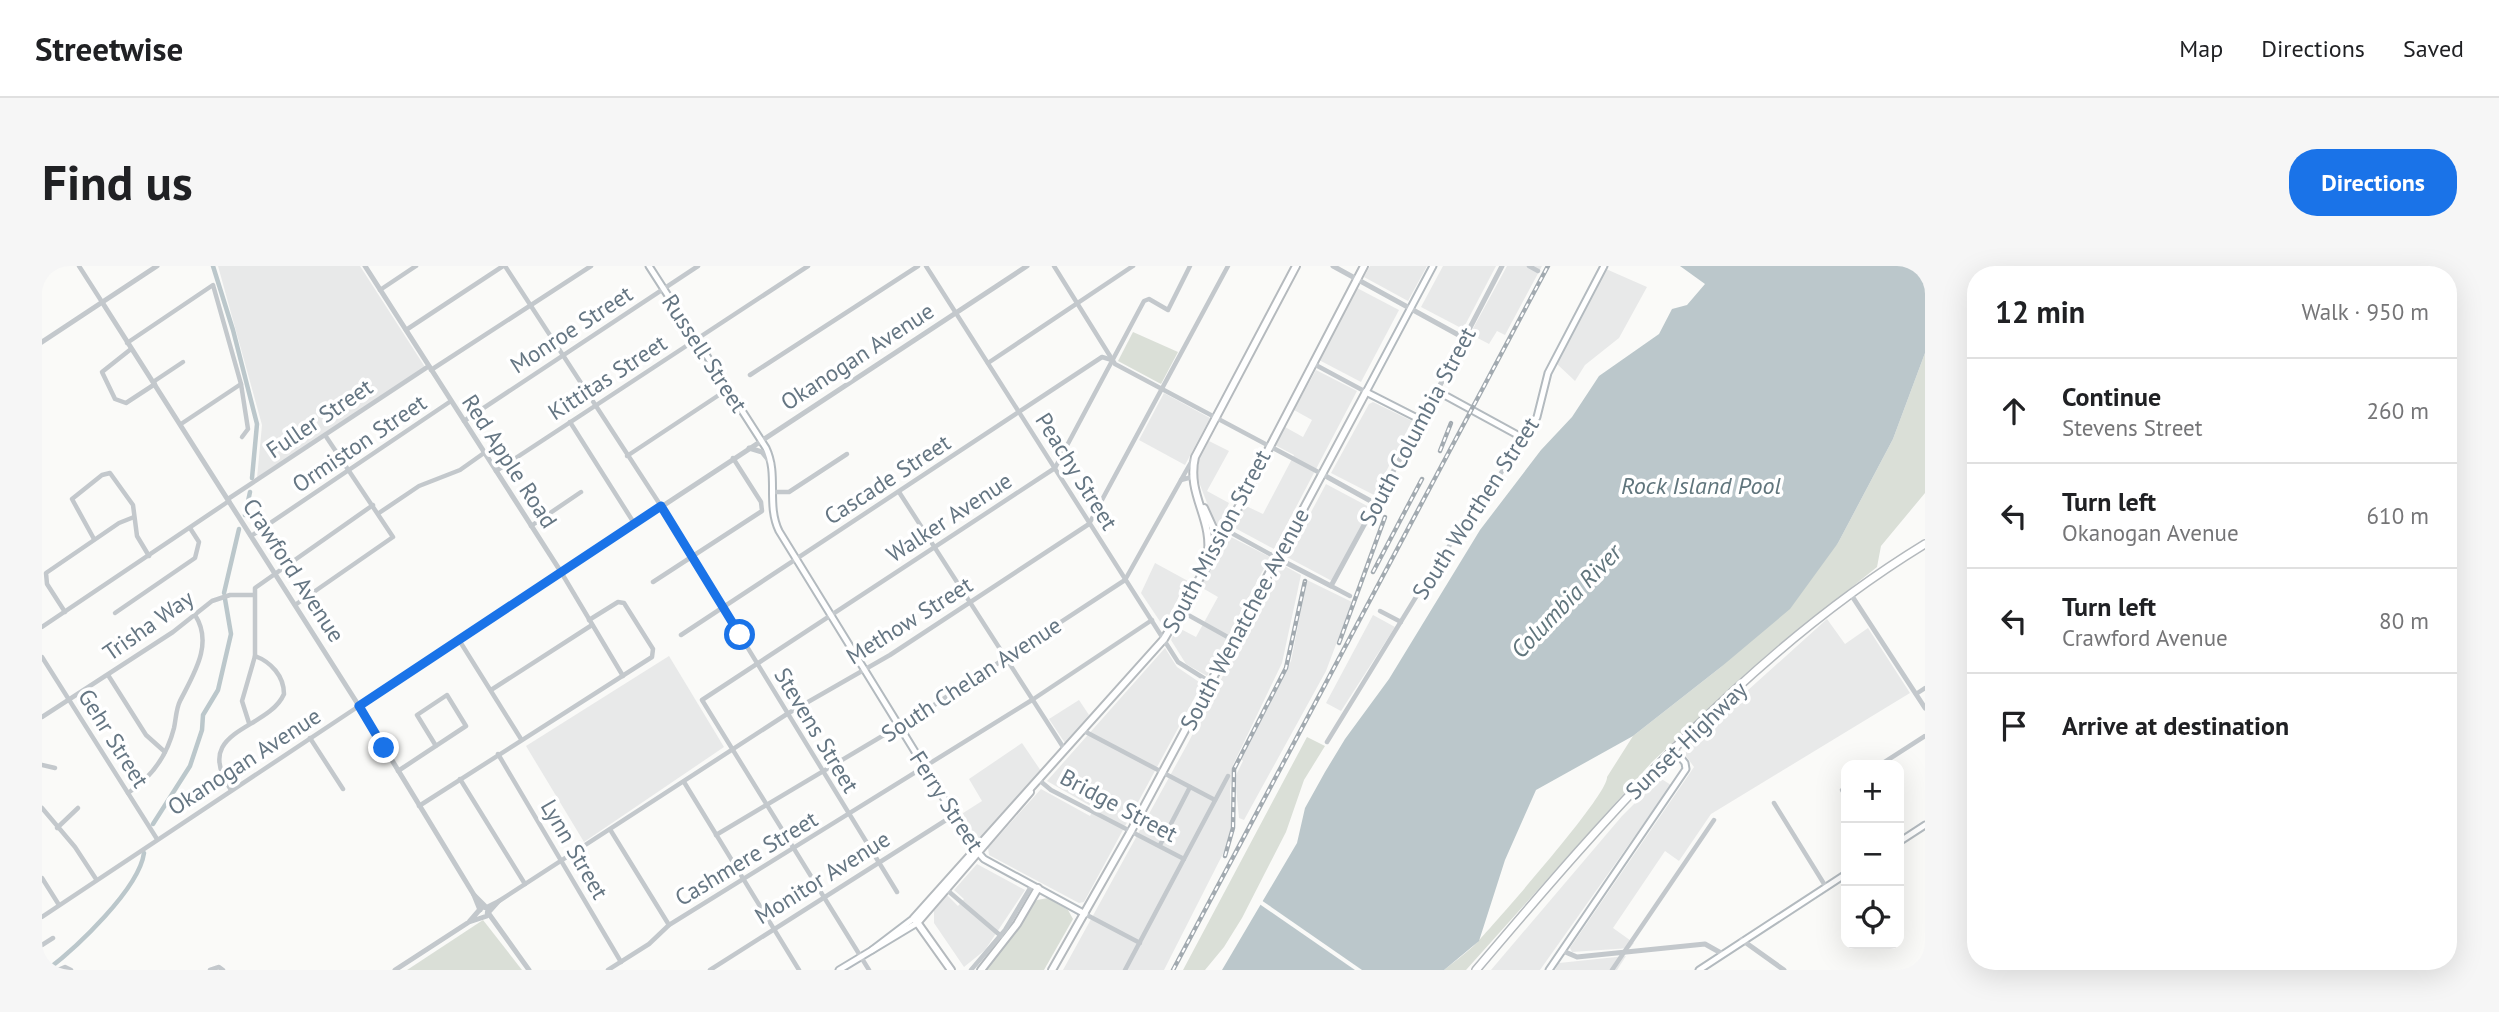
<!DOCTYPE html>
<html lang="en">
<head>
<meta charset="utf-8">
<style>
	:root { --surface:#fff; --page:#f6f6f6; --text:#202124; --muted:#757577; --line:#e0e0e0; --accent:#1a73e8 }
	body { margin:0; font-family:"PT Sans",sans-serif; background:var(--page); color:var(--text) }
	.controls { position:absolute; right:21px; bottom:21px; display:grid; overflow:hidden; border-radius:14px; box-shadow:0 7px 28px #0002 }
	.controls button { width:63px; height:63px; display:grid; place-items:center; padding:0; border:0; border-bottom:2px solid var(--line); background:var(--surface); color:var(--text); font:35px sans-serif }
	.stop { position:absolute; width:21px; height:21px; margin:-16px; border:5px solid #1a73e8; border-radius:50%; background:#fff }
	.stop.end { background:#1a73e8; border-color:#fff; box-shadow:0 2px 7px #0008 }
	.list { margin:0; padding:0; list-style:none }
	h2 { display:flex; justify-content:space-between; align-items:center; height:91px; margin:0; padding:0 28px; font-size:30px }
	h2 small { font-size:23px; font-weight:400; color:var(--muted) }
	.list li { display:grid; grid-template-columns:46px 1fr auto; gap:21px; align-items:center; box-sizing:border-box; height:105px; padding:0 28px; border-top:2px solid var(--line) }
	.list b { display:block; font-size:26px; white-space:nowrap }
	.list p { margin:0; font-size:23px; white-space:nowrap; color:var(--muted) }
	.list em { font-size:23px; font-style:normal; color:var(--muted) }
	.icon { flex:none; width:38px; height:38px; fill:none; stroke:currentColor; stroke-width:2; stroke-linecap:round; stroke-linejoin:round }
	.map { position:relative; flex:none; width:1883px; height:704px; overflow:hidden; border-radius:28px }
	header { display:flex; align-items:center; gap:42px; box-sizing:border-box; height:98px; padding:0 35px; background:var(--surface); border-bottom:2px solid var(--line) }
	header strong { font-size:33px }
	nav { display:flex; gap:38px; margin-inline-start:auto; font-size:24px }
	.intro { display:flex; align-items:center; justify-content:space-between; box-sizing:border-box; height:168px; padding:0 42px }
	h1 { margin:0; font-size:49px }
	.button { padding:18px 32px; border-radius:28px; background:var(--accent); color:#fff; font-size:24px; font-weight:700 }
	main { display:flex; gap:42px; padding:0 42px }
	aside { flex:1; background:var(--surface); border-radius:28px; box-shadow:0 7px 28px #0002 }
	.map>svg:first-child { display:block }
	.built { fill:#e8e9e9 }
	.green { fill:#dadfd7 }
	.water { fill:#bbc7cb }
	.pier { fill:#fafaf8 }
	.lines { fill:none; stroke-linecap:round; stroke-linejoin:round }
	.canal { stroke:#bbc7cb; stroke-width:4.5 }
	.secondary-casing { stroke:#b3babf; stroke-width:9 }
	.primary-casing { stroke:#b5babe; stroke-width:10 }
	.trunk-casing { stroke:#b4b9bd; stroke-width:10 }
	.minor { stroke:#c3c8cc; stroke-width:4.5 }
	.tertiary { stroke:#c3c8cc; stroke-width:5 }
	.secondary { stroke:#fff; stroke-width:5 }
	.primary { stroke:#fff; stroke-width:6 }
	.trunk { stroke:#fff; stroke-width:7 }
	.rail-casing { stroke:#a2aab0; stroke-width:4.5 }
	.rail { stroke:#fff; stroke-width:2; stroke-dasharray:5; stroke-linecap:butt }
	.route { stroke:#1a73e8; stroke-width:9 }
	.labels { text-anchor:middle; dominant-baseline:central; stroke-width:7; stroke-linejoin:round; paint-order:stroke }
	.street-label { font-size:23px; fill:#657683; stroke:#fff }
	.water-label { font-size:24px; font-style:italic; fill:#60757c; stroke:#fff }
</style>
</head>
<body>
<header>
<strong>Streetwise</strong>
<nav><a>Map</a><a>Directions</a><a>Saved</a></nav>
</header>
<div class="intro"><h1>Find us</h1><a class="button">Directions</a></div>
<main>
<div class="map">
<svg width="1883" height="704" viewBox="0 0 1883 704">
	<rect width="100%" height="100%" fill="#fafaf8"/>
	<g class="built">
		<polygon points="176,0 318,0 383,101 215,212 220,159"/>
		<polygon points="1328,0 1385,0 1366,35 1322,11"/>
		<polygon points="1401,0 1454,0 1421,63 1379,41"/>
		<polygon points="1465,0 1500,0 1463,69 1455,65 1447,78 1428,68"/>
		<polygon points="1564,3 1605,21 1577,72 1543,99 1533,115 1515,98"/>
		<polygon points="1315,22 1357,44 1319,116 1277,94"/>
		<polygon points="1274,104 1315,125 1232,283 1191,261 1202,239 1221,248 1252,189 1233,179 1243,161 1261,171 1270,154 1252,144"/>
		<polygon points="1122,127 1168,152 1143,199 1097,174"/>
		<polygon points="1331,136 1370,155 1332,229 1289,207 1327,138"/>
		<polygon points="1167,175 1187,185 1165,225 1187,237 1175,263 1155,211 1157,193"/>
		<polygon points="1284,218 1329,242 1290,315 1245,291"/>
		<polygon points="1185,269 1228,291 1165,410 1144,398 1129,374 1135,361 1154,371 1176,331 1157,320"/>
		<polygon points="1113,297 1146,315 1121,360 1099,327"/>
		<polygon points="1239,298 1259,309 1240,397 1191,499 1188,524 1190,570 1122,704 1021,704 1146,477"/>
		<polygon points="1265,314 1310,336 1284,405 1202,554 1197,552 1193,511 1201,495 1199,493 1249,395"/>
		<polygon points="1331,349 1353,361 1299,445 1284,437"/>
		<polygon points="1785,353 1803,378 1826,362 1868,427 1669,548 1637,595 1623,585 1571,662 1592,677 1588,682 1530,686 1528,682 1652,501 1644,490 1644,480"/>
		<polygon points="1123,382 1135,401 1160,418 1042,636 1037,637 947,589 946,582 999,523 1048,550 1052,542 1005,515"/>
		<polygon points="627,390 682,481 542,576 484,480"/>
		<polygon points="1037,434 1047,449 1023,477 1007,453"/>
		<polygon points="980,477 999,505 938,573 934,572 918,549 940,535 927,513"/>
		<polygon points="1618,512 1629,519 1498,704 1449,704 1580,550"/>
		<polygon points="935,598 983,624 943,684 922,701 892,657 892,644 905,629 916,640 922,633 912,624"/>
		<polygon points="1584,690 1575,704 1513,704 1517,697"/>
	</g>
	<g class="green">
		<polygon points="1091,66 1136,86 1119,118 1076,95"/>
		<path d="M1883,87V227L1839,280L1835,301L1725,389L1610,496L1424,704H1402C1414,694 1429,684 1439,672C1458,651 1567,528 1565,511L1591,470L1679,401L1796,277L1851,173Z"/>
		<polygon points="1265,471 1283,480 1262,514 1244,566 1200,652 1182,681 1163,704 1141,704"/>
		<polygon points="1006,632 1026,644 1031,653 1002,704 944,704 990,639 995,634"/>
		<polygon points="441,654 480,704 365,704"/>
	</g>
	<polygon class="water" points="1638,0 1883,0 1883,87 1851,173 1796,277 1748,343 1679,401 1591,470 1494,524 1463,594 1437,675 1402,704 1180,704 1255,577 1263,542 1283,506 1303,473 1347,413 1438,264 1499,184 1530,151 1557,110 1617,68 1630,43 1645,39 1663,18"/>
	<polygon class="pier" points="1219,634 1320,704 1313,704 1216,637"/>
	<g class="lines">
		<g class="canal">
			<polyline points="171,0 191,64 215,158 210,212"/>
			<polyline points="203,249 208,226"/>
			<polyline points="182,327 197,263"/>
			<polyline points="111,558 148,500 160,464 161,449 176,424 189,368 183,333"/>
			<path d="M5,704C34,682 97,623 102,587"/>
		</g>
		<defs>
			<g id="secondary">
				<path d="M607,0L724,182C737,209 724,238 737,265L933,583L942,593L1043,648"/>
				<polyline points="1391,0 1324,126 1379,154 1395,125 1483,173 1495,151 1506,107 1562,0"/>
				<polyline points="1857,576 1883,559"/>
				<polyline points="830,684 872,652"/>
				<polyline points="797,704 875,657"/>
				<polyline points="1507,704 1644,503 1643,497 1632,483"/>
				<polyline points="1657,704 1804,608"/>
			</g>
			<g id="primary">
				<polyline points="1162,242 1172,264 1182,264"/>
				<path d="M1165,293C1173,254 1144,230 1153,191L1254,0"/>
				<polyline points="875,657 988,526"/>
				<polyline points="909,704 872,652 1122,373 1172,288 1322,0"/>
				<polyline points="939,704 975,658 996,622"/>
				<polyline points="1010,704 1089,565 1324,126"/>
			</g>
			<path id="trunk" d="M1434,704C1567,547 1706,386 1883,278"/>
		</defs>
		<use href="#secondary" class="secondary-casing"/>
		<use href="#primary" class="primary-casing"/>
		<use href="#trunk" class="trunk-casing"/>
		<g class="minor">
			<polyline points="37,0 60,36"/>
			<polyline points="463,0 619,240 855,626"/>
			<polyline points="884,0 1136,396 1168,416"/>
			<polyline points="1012,0 1073,98 1280,208"/>
			<polyline points="1487,0 1496,5"/>
			<polyline points="338,24 374,0"/>
			<polyline points="364,64 461,0"/>
			<polyline points="85,77 171,19 199,118 206,163 200,171"/>
			<polyline points="89,83 60,106 73,133 84,137 113,118"/>
			<polyline points="946,97 1091,0"/>
			<polyline points="1270,97 1324,126"/>
			<polyline points="389,104 549,0"/>
			<polyline points="708,109 876,0"/>
			<polyline points="111,116 141,96"/>
			<polyline points="422,155 656,0"/>
			<polyline points="528,156 592,257"/>
			<polyline points="139,158 199,118"/>
			<polyline points="585,190 686,123"/>
			<polyline points="454,205 766,0"/>
			<polyline points="1150,211 1139,214 1152,191"/>
			<polyline points="730,226 747,226 805,188"/>
			<polyline points="857,226 1023,484"/>
			<polyline points="186,233 387,100"/>
			<polyline points="337,247 377,220 418,204 442,187"/>
			<polyline points="489,260 539,226"/>
			<polyline points="1184,264 1235,292"/>
			<polyline points="209,270 409,135"/>
			<polyline points="52,273 30,233 60,209 68,207 91,239 95,270 107,290"/>
			<polyline points="519,306 581,410"/>
			<polyline points="611,316 720,245 719,236 691,192"/>
			<polyline points="1289,320 1308,330"/>
			<polyline points="253,339 351,271 283,169"/>
			<polyline points="1139,345 1191,374"/>
			<polyline points="1338,345 1359,356"/>
			<polyline points="23,346 5,318 4,307 77,257 92,251"/>
			<polyline points="73,347 153,292 157,276 148,262"/>
			<polyline points="0,361 187,235"/>
			<polyline points="639,369 1060,91 1070,94"/>
			<polyline points="417,374 479,473"/>
			<polyline points="0,391 115,573"/>
			<polyline points="66,409 104,469 123,486"/>
			<polyline points="449,424 550,359"/>
			<polyline points="1874,428 1883,422"/>
			<polyline points="0,451 131,366 170,335 188,329 211,329"/>
			<polyline points="207,457 200,435 213,390 213,322 331,239"/>
			<polyline points="1042,465 1173,534"/>
			<polyline points="268,472 301,523"/>
			<polyline points="1285,476 1393,300 1483,173"/>
			<polyline points="456,488 579,696"/>
			<polyline points="0,499 13,502"/>
			<polyline points="1838,499 1883,470"/>
			<polyline points="356,505 424,460 405,429 375,449 394,480"/>
			<polyline points="418,513 483,618"/>
			<polyline points="997,514 1009,524 1142,593"/>
			<polyline points="642,516 757,704"/>
			<polyline points="1804,522 1800,524 1804,530"/>
			<path d="M189,524C148,463 226,465 242,428C242,410 229,396 213,390"/>
			<path d="M86,527C110,511 125,490 132,462C134,453 134,443 138,435C151,409 172,378 153,349"/>
			<polyline points="1732,537 1784,621"/>
			<polyline points="377,540 610,391 611,383 582,337 576,336 547,354"/>
			<polyline points="0,542 33,581 54,613"/>
			<polyline points="15,562 36,542"/>
			<polyline points="569,565 627,659"/>
			<polyline points="674,569 889,441 1083,314 1139,214"/>
			<polyline points="1118,579 1148,521"/>
			<polyline points="0,612 17,639"/>
			<polyline points="905,624 959,670"/>
			<polyline points="457,635 745,448 848,389 1047,258 1186,0"/>
			<polyline points="445,641 457,635 448,645"/>
			<polyline points="1043,648 1098,677"/>
			<polyline points="0,651 317,440"/>
			<polyline points="0,679 11,672"/>
			<polyline points="16,704 23,701 29,704"/>
			<polyline points="168,704 177,701 181,704"/>
			<polyline points="566,704 607,678 627,659 990,434 1110,354"/>
			<polyline points="668,704 912,549"/>
			<polyline points="827,704 660,434 1013,202 1102,35 1107,33 1126,44 1148,0"/>
			<polyline points="929,704 963,664 990,619"/>
			<polyline points="1083,704 1186,510"/>
			<polyline points="1570,704 1672,554"/>
			<polyline points="1881,704 1883,703"/>
		</g>
		<g class="tertiary">
			<polyline points="323,0 519,306"/>
			<polyline points="1291,0 1422,72"/>
			<polyline points="60,36 317,440 432,629"/>
			<polyline points="0,76 115,0"/>
			<polyline points="1395,125 1460,0"/>
			<polyline points="707,182 720,186 729,197"/>
			<polyline points="1280,208 1334,238"/>
			<polyline points="1235,292 1289,320 1379,154"/>
			<polyline points="1808,327 1883,442"/>
			<polyline points="317,440 985,0"/>
			<polyline points="438,644 432,629 443,640"/>
			<polyline points="447,648 487,704"/>
			<polyline points="1700,674 1742,704"/>
			<polyline points="1521,685 1535,691 1663,678 1679,687"/>
			<polyline points="353,704 427,656 440,641 446,642 445,650 427,656"/>
		</g>
		<use href="#secondary" class="secondary"/>
		<use href="#primary" class="primary"/>
		<use href="#trunk" class="trunk"/>
		<defs>
			<g id="rail">
				<polyline points="1398,185 1409,157"/>
				<polyline points="1331,306 1380,213"/>
				<polyline points="1297,377 1343,251"/>
				<polyline points="1183,590 1191,562 1192,503 1244,402 1263,315"/>
				<polyline points="1131,704 1506,0"/>
			</g>
		</defs>
		<use href="#rail" class="rail-casing"/>
		<use href="#rail" class="rail"/>
	</g>
	<g class="lines">
		<polyline class="route" points="342,482 317,440 619,240 698,369"/>
	</g>
	<g class="labels">
		<g class="street-label">
			<text transform="translate(529 63) rotate(-33)">Monroe Street</text>
			<text transform="translate(663 87) rotate(57)">Russell Street</text>
			<text transform="translate(815 90) rotate(-33)">Okanogan Avenue</text>
			<text transform="translate(565 111) rotate(-33)">Kittitas Street</text>
			<text transform="translate(277 152) rotate(-34)">Fuller Street</text>
			<text transform="translate(1375 160) rotate(-62)">South Columbia Street</text>
			<text transform="translate(317 177) rotate(-34)">Ormiston Street</text>
			<text transform="translate(468 195) rotate(57)">Red Apple Road</text>
			<text transform="translate(1035 205) rotate(58)">Peachy Street</text>
			<text transform="translate(845 213) rotate(-33)">Cascade Street</text>
			<text transform="translate(1433 242) rotate(-57)">South Worthen Street</text>
			<text transform="translate(907 251) rotate(-33)">Walker Avenue</text>
			<text transform="translate(1174 275) rotate(-62)">South Mission Street</text>
			<text transform="translate(252 304) rotate(57)">Crawford Avenue</text>
			<text transform="translate(1202 353) rotate(-62)">South Wenatchee Avenue</text>
			<text transform="translate(867 354) rotate(-32)">Methow Street</text>
			<text transform="translate(106 359) rotate(-35)">Trisha Way</text>
			<text transform="translate(929 413) rotate(-33)">South Chelan Avenue</text>
			<text transform="translate(775 464) rotate(59)">Stevens Street</text>
			<text transform="translate(72 472) rotate(58)">Gehr Street</text>
			<text transform="translate(1644 474) rotate(-44)">Sunset Highway</text>
			<text transform="translate(202 495) rotate(-33)">Okanogan Avenue</text>
			<text transform="translate(905 535) rotate(57)">Ferry Street</text>
			<text transform="translate(1077 539) rotate(28)">Bridge Street</text>
			<text transform="translate(533 583) rotate(60)">Lynn Street</text>
			<text transform="translate(704 592) rotate(-31)">Cashmere Street</text>
			<text transform="translate(780 611) rotate(-32)">Monitor Avenue</text>
		</g>
		<g class="water-label">
			<text x="1659" y="219">Rock Island Pool</text>
			<text transform="translate(1524 335) rotate(-46)">Columbia River</text>
		</g>
	</g>
</svg>
<div class="controls">
<button>+</button>
<button>−</button>
<button><svg class="icon" aria-label="locate" viewBox="0 0 24 24"><circle cx="12" cy="12" r="6"/><path d="M12 2v4M12 18v4M2 12h4M18 12h4"/></svg></button>
</div>
<div class="stop" style="left:698px;top:369px"></div>
<div class="stop end" style="left:342px;top:482px"></div>
</div>
<aside>
<h2>12 min<small>Walk · 950 m</small></h2>
<ul class="list">
<li><svg class="icon" aria-label="ahead" viewBox="0 0 24 24"><path d="M12 20V5M6 11l6-6 6 6"/></svg><div><b>Continue</b><p>Stevens Street</p></div><em>260 m</em></li>
<li><svg class="icon" aria-label="left" viewBox="0 0 24 24"><path d="M17 20v-9H6M10 6l-5 5 5 5"/></svg><div><b>Turn left</b><p>Okanogan Avenue</p></div><em>610 m</em></li>
<li><svg class="icon" aria-label="left" viewBox="0 0 24 24"><path d="M17 20v-9H6M10 6l-5 5 5 5"/></svg><div><b>Turn left</b><p>Crawford Avenue</p></div><em>80 m</em></li>
<li><svg class="icon" aria-label="arrive" viewBox="0 0 24 24"><path d="M6 21V4h12l-3 4 3 4H6"/></svg><div><b>Arrive at destination</b></div></li>
</ul>
</aside>
</main>
</body>
</html>
